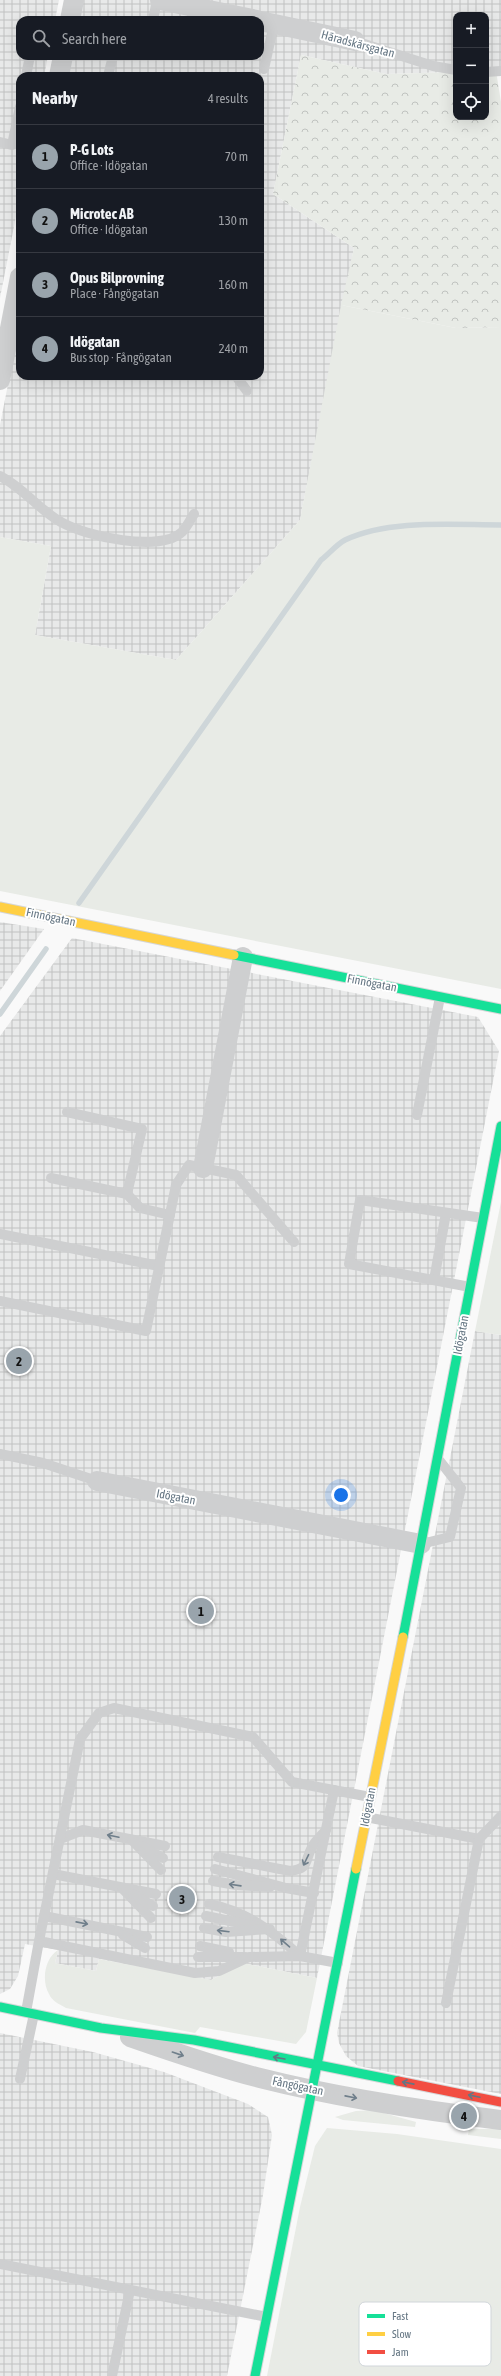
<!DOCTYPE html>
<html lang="en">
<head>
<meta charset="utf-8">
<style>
	:root { --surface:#171b24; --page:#242831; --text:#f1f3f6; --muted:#9ea1a6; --line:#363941; --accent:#99a4ac }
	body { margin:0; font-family:"Asap Condensed",sans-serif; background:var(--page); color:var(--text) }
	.controls { position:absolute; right:12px; top:12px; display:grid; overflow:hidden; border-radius:8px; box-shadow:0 4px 16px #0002 }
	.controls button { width:36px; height:36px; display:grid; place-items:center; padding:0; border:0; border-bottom:1px solid var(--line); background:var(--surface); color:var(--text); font:20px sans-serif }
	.you { position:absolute; left:341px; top:1495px; width:14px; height:14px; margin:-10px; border:3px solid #fff; border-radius:50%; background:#1a73e8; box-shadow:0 0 0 6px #1a73e833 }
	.badge { display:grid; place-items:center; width:26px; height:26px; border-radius:50%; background:var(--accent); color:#111; font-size:13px; font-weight:700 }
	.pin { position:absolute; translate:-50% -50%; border:2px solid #fff; box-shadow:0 1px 4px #0006 }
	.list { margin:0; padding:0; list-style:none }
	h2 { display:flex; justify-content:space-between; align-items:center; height:52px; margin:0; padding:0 16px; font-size:17px }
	h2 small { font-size:13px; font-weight:400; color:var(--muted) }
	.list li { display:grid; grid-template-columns:26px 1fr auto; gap:12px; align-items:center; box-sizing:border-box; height:64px; padding:0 16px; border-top:1px solid var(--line) }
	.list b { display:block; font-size:15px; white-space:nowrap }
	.list p { margin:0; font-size:13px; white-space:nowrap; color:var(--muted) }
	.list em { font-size:13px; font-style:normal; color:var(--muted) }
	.icon { flex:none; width:22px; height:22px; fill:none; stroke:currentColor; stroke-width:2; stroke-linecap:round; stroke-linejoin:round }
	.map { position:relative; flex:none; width:501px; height:2376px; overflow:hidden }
	.search { position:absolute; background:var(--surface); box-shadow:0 4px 16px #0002; left:16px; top:16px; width:248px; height:44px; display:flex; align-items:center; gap:10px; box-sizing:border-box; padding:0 14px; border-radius:12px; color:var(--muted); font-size:15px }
	.panel { position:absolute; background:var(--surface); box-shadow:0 4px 16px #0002; left:16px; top:72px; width:248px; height:308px; border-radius:12px }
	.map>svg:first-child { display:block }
	.industrial { fill:url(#industrial-grid) }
	.green { fill:#e8ebe6 }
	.forest { fill:url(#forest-crowns) }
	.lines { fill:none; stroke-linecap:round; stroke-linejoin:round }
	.stream { stroke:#ced6d9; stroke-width:5.5 }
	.fast-casing { stroke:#d5d6d7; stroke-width:11 }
	.slow-casing { stroke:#d5d6d7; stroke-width:11 }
	.jam-casing { stroke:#d5d6d7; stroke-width:11 }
	.lane { stroke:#cecfd0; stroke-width:10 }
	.street { stroke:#cecfd0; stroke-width:20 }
	.fast { stroke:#16e098; stroke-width:9 }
	.slow { stroke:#ffcf43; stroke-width:9 }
	.jam { stroke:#f24e42; stroke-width:9 }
	.oneway { stroke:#707f8b }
	.oneway2 { stroke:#657683 }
	.labels { text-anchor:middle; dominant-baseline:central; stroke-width:4; stroke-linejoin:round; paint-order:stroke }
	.street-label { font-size:12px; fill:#657683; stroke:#fff }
	.key { fill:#fff; stroke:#d1d6da; stroke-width:1 }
	.key-label { font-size:11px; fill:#657683 }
</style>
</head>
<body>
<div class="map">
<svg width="501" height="2376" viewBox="0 0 501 2376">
	<defs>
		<pattern id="industrial-grid" width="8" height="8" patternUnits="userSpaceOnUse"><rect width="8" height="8" fill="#e8e9e9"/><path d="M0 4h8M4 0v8" fill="none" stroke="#c0c1c2"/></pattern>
		<pattern id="forest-crowns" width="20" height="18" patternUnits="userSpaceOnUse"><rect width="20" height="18" fill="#e8ebe6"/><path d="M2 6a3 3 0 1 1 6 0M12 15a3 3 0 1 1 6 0" fill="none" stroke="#c0c3c0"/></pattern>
	</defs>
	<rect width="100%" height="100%" fill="#f9f9f9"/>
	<g class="industrial">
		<polygon points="0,0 59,0 55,20 20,20 20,56 48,56 44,76 20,76 20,196 0,298"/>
		<polygon points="83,0 501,0 501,69 486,71 486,15 456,15 456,72 386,74 301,55 273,194 354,248 300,520 176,660 35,635 51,546 0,537 0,425 20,323 20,376 260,376 260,76 68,76 72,56 260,56 260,20 79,20"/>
		<polygon points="0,922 44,929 0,991"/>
		<polygon points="72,938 478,1017 499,1051 317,1978 243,1963 211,1980 99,1959 96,1971 55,1963 58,1950 25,1944 18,1976 10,1989 0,1994 0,1036"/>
		<polygon points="475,1331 501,1335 501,2094 358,2066 346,2056 339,2043 337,2033"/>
		<polygon points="0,2033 93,2052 164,2072 248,2104 268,2117 272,2135 263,2195 227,2376 0,2376"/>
	</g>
	<g class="green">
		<polygon points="341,305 456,328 501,327 501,989 0,891 0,537 51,546 35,635 176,660 300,520"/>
		<polygon points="501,1202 501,1335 475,1331"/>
		<path d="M58,1950L55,1963L96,1971L99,1959L211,1980L243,1963L317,1978L306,2032L296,2044L200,2027L195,2033L66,2008C59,2004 52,2001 49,1994C41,1980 45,1958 58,1950Z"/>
		<polygon points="373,2110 416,2122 415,2127 343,2120 335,2117 356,2111"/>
		<polygon points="327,2128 397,2134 501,2149 501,2376 267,2376 300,2207 315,2146"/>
		<polygon points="469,2129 501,2129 501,2139 468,2135"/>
	</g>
	<polygon class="forest" points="301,55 386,74 456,72 456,117 486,117 486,71 496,71 501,102 501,327 456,328 341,305 354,248 273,194"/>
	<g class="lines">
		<g class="stream">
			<path d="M79,903L321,560C329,554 337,544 345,540C389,519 453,525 501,525"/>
			<polyline points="0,1014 46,949"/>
		</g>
		<defs>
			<g id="fast">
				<polyline points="234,955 501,1009"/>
				<polyline points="403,1637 501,1126"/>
				<polyline points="0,2007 101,2028 194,2040 398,2081"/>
				<polyline points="255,2376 356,1869"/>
			</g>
			<g id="slow">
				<polyline points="0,907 234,955"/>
				<polyline points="356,1869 403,1637"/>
			</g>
			<polyline id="jam" points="398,2081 501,2102"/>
		</defs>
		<use href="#fast" class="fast-casing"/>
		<use href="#slow" class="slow-casing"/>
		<use href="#jam" class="jam-casing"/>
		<g class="lane">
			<polyline points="153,20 157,0"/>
			<polyline points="355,41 433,66 456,70"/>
			<polyline points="214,56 215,56"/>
			<polyline points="264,69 274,24"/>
			<polyline points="486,72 501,71"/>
			<polyline points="26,76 30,56"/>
			<polyline points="108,76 113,56"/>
			<polyline points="0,142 12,145 20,107"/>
			<polyline points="236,376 247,391"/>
			<path d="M0,476C25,489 39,510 61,522C85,536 160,553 182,532C187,527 190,520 194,514"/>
			<polyline points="67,1112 142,1129 127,1194"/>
			<polyline points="417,1115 440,997"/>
			<polyline points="51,1178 127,1194 140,1208 170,1215"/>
			<polyline points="0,1234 159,1266"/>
			<polyline points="434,1280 446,1213"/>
			<polyline points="470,1287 349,1264 360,1200 483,1218"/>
			<polyline points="0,1301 146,1331 176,1185 189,1165 236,1175 294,1242"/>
			<polyline points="0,1454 43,1463 97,1481"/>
			<polyline points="421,1544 450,1537 461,1488 439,1460"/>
			<polyline points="366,1817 479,1839"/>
			<polyline points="60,1839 83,1830 165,1846"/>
			<polyline points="132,1840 161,1870"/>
			<polyline points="142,1846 163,1858"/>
			<path d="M218,1857L290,1871C310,1868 304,1862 312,1847C315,1841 322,1835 326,1830"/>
			<polyline points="215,1869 286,1888 314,1893"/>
			<polyline points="53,1874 156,1894"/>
			<polyline points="213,1881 236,1885 270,1887"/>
			<polyline points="122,1888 151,1918"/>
			<polyline points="133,1894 153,1906"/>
			<path d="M209,1904C247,1912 271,1930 300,1956L334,1790"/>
			<polyline points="44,1916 147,1937"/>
			<polyline points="206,1916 259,1927"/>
			<polyline points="204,1928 226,1932 270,1929"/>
			<polyline points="123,1935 145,1948"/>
			<polyline points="200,1946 229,1952"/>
			<polyline points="198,1957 245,1957"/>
			<polyline points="338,1963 300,1956 249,1957 219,1971 195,1973 39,1941 80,1739 99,1713 114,1708 253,1737 292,1782 370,1797"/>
			<polyline points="446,2003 479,1839 501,1816"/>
			<polyline points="26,2012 39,1941"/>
			<polyline points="20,2079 34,2014"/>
			<polyline points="0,2264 267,2317"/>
			<polyline points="112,2376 130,2290"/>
		</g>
		<g class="street">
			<polyline points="160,0 257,20"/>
			<polyline points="70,20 74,0"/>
			<polyline points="260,21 355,41"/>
			<polyline points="59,76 63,56"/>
			<polyline points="0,380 20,277"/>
			<polyline points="203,1168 243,957"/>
			<polyline points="97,1481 421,1544"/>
			<path d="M130,2037C173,2052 216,2067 260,2078C339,2098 420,2110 501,2120"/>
		</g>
		<use href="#fast" class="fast"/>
		<use href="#slow" class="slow"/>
		<use href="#jam" class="jam"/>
	</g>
	<defs><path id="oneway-shaft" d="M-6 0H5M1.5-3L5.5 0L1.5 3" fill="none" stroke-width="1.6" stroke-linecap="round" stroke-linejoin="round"/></defs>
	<g class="oneway">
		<use href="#oneway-shaft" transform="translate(113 1836) rotate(-168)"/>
		<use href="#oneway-shaft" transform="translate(306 1860) rotate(116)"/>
		<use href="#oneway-shaft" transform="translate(235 1885) rotate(-172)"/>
		<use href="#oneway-shaft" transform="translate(82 1923) rotate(11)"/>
		<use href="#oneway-shaft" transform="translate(223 1931) rotate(-173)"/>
		<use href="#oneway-shaft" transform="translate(285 1943) rotate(-139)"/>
		<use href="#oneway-shaft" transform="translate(178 2054) rotate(19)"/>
		<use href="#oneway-shaft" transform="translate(351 2097) rotate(11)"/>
	</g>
	<g class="oneway2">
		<use href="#oneway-shaft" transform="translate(279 2058) rotate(-170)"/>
		<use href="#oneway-shaft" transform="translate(408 2083) rotate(-169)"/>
		<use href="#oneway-shaft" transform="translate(474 2096) rotate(-168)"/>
	</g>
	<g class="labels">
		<g class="street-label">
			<text transform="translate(358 44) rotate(15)">Häradskärsgatan</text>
			<text transform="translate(51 917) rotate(12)">Finnögatan</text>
			<text transform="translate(372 983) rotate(11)">Finnögatan</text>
			<text transform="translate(461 1335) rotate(-79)">Idögatan</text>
			<text transform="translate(176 1497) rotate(11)">Idögatan</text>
			<text transform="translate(368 1807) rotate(-79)">Idögatan</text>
			<text transform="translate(298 2086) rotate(12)">Fångögatan</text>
		</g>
	</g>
	<rect x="359" y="2302" width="132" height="64" rx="6" class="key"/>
	<rect x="367" y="2314" width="18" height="4" fill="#16e098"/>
	<rect x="367" y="2332" width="18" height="4" fill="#ffcf43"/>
	<rect x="367" y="2350" width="18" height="4" fill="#f24e42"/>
	<g class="key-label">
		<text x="392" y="2320">Fast</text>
		<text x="392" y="2338">Slow</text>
		<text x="392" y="2356">Jam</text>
	</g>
</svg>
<div class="controls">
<button>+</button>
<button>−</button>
<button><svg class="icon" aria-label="locate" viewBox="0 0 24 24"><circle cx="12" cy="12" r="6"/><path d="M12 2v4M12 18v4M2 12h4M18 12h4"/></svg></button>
</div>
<div class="you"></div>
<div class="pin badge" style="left:201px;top:1611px">1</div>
<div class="pin badge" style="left:19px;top:1361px">2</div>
<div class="pin badge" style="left:182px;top:1899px">3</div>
<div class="pin badge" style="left:464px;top:2116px">4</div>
<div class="search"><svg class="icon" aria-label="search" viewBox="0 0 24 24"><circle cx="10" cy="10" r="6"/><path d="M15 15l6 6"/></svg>Search here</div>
<section class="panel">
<h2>Nearby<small>4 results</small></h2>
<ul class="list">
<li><span class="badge">1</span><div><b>P-G Lots</b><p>Office · Idögatan</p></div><em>70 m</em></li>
<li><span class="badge">2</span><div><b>Microtec AB</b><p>Office · Idögatan</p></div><em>130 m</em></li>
<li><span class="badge">3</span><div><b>Opus Bilprovning</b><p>Place · Fångögatan</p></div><em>160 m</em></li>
<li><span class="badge">4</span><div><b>Idögatan</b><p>Bus stop · Fångögatan</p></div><em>240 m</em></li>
</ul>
</section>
</div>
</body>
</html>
